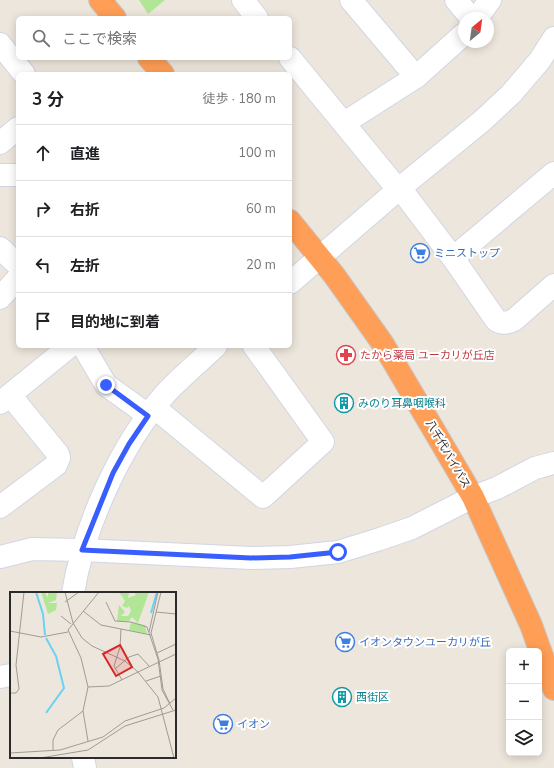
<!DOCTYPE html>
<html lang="ja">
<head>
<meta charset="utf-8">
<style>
	:root { --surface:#fff; --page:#f2f2f2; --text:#202124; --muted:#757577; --line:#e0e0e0 }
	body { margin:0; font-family:"Nunito Sans","Noto Sans JP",sans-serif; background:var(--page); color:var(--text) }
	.controls { position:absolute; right:12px; bottom:12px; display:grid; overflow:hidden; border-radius:6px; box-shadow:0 2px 10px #0003 }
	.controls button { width:36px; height:36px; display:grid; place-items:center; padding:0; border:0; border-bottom:1px solid var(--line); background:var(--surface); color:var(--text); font:20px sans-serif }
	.compass { position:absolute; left:458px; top:12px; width:36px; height:36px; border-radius:50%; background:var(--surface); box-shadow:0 2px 10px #0003; rotate:29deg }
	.stop { position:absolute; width:12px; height:12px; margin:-9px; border:3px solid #385eff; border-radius:50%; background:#fff }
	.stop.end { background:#385eff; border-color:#fff; box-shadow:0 1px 4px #0008 }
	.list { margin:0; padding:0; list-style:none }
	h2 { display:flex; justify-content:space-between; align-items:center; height:52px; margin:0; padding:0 16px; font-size:17px }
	h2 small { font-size:13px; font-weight:400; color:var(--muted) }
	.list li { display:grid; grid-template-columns:26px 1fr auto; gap:12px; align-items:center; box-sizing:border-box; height:56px; padding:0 16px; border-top:1px solid var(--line) }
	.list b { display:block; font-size:15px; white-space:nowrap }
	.list em { font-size:13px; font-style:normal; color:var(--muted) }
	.icon { flex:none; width:22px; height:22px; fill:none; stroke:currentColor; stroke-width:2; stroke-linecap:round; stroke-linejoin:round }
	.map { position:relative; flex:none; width:554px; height:768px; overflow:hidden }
	.search { position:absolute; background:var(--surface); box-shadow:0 2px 10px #0003; left:16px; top:16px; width:276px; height:44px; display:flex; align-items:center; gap:10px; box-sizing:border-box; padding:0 14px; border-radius:6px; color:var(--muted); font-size:15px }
	.panel { position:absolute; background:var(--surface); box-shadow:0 2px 10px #0003; left:16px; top:72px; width:276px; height:276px; border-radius:6px }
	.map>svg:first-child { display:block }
	.green { fill:#b2e697 }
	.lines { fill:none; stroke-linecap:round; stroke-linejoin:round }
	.minor-casing { stroke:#d2d5e4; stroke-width:24 }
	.highway-casing { stroke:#c8c8c8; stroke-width:24 }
	.minor { stroke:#fff; stroke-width:22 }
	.highway { stroke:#ff9e56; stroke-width:22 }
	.route { stroke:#385eff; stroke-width:5 }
	.labels { text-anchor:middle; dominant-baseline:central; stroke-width:4; stroke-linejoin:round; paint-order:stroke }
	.shop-label { font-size:11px; fill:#366cbe; stroke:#fff; text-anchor:start }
	.health-label { font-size:11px; fill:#be3a42; stroke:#fff; text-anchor:start }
	.culture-label { font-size:11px; fill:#0d838f; stroke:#fff; text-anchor:start }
	.street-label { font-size:11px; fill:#2b2b2b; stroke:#fff }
	.inset-river { fill:none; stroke:#6cd0f3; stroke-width:2 }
	.inset-road { fill:none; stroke:#9f9b95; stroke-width:1 }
	.view { fill:#d62828; fill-opacity:0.15; stroke:#d62828; stroke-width:2 }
	.inset-edge { fill:none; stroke:#2b2b2b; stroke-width:2 }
</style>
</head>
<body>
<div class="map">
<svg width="554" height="768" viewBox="0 0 554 768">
	<rect width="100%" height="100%" fill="#ede6dc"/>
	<polygon class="green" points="139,0 165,0 148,14"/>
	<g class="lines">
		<defs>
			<g id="minor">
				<polyline points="243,0 257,18"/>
				<polyline points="351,0 416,77"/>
				<polyline points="456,0 471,18"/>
				<polyline points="477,18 490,0"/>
				<polyline points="0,44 24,74"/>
				<path d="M290,58L391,181L400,188L453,258L496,320C502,324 508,323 514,320L554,285"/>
				<polyline points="344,123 416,77 464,34"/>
				<polyline points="0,143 18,128"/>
				<polyline points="0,175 18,175"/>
				<polyline points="0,248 18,265"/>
				<polyline points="453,258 554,173"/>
				<polyline points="290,283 400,188 482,121 511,94 540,60 554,38"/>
				<polyline points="0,298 18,278"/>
				<polyline points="83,346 106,385 148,415"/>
				<polyline points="0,403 70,346"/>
				<polyline points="155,408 263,497 323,442 254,346"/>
				<polyline points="0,507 56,465 59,458 58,454 10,395"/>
				<polyline points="0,557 32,549 82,550 251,558 290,557 338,552 380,539 412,528 473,497 497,488 535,468 554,463"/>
				<path d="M73,593C84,526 120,446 165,394C181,377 199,362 216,346"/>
				<polyline points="0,677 11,675"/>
				<polyline points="83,757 85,768"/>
			</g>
			<g id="highway">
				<polyline points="100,0 115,18"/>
				<polyline points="149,58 163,74"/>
				<polyline points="290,221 334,275 383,344 432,427 473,497 531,625 554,689"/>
			</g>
		</defs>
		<use href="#minor" class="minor-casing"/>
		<use href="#highway" class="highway-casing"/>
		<use href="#minor" class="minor"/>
		<use href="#highway" class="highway"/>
	</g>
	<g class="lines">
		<polyline class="route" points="106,385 148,416 129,444 113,473 82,550 251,558 290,557 338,552"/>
	</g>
	<defs>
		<symbol id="supermarket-ring" viewBox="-11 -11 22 22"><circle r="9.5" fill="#fff" stroke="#3f7fe0" stroke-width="1.5"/><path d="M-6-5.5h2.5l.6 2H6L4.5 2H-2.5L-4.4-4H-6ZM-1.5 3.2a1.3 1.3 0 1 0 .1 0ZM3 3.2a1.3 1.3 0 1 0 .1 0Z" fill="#3f7fe0"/></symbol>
		<symbol id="pharmacy-ring" viewBox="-11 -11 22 22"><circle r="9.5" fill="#fff" stroke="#e0444e" stroke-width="1.5"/><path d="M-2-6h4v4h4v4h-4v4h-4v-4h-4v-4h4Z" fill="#e0444e"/></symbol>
		<symbol id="building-ring" viewBox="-11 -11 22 22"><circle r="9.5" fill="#fff" stroke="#0f9aa8" stroke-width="1.5"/><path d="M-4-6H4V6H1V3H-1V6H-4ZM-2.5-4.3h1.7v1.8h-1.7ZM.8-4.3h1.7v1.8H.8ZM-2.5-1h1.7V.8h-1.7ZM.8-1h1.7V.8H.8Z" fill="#0f9aa8"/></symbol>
	</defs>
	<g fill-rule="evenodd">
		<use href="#supermarket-ring" x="409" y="242" width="22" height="22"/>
		<use href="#pharmacy-ring" x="335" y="344" width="22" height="22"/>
		<use href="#building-ring" x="333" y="392" width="22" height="22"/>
		<use href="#supermarket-ring" x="334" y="631" width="22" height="22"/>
		<use href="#building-ring" x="331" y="686" width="22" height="22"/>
		<use href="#supermarket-ring" x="212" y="713" width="22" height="22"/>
	</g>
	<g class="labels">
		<g class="shop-label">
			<text x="434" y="253">ミニストップ</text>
			<text x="359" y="642">イオンタウンユーカリが丘</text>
			<text x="237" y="724">イオン</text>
		</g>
		<g class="health-label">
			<text x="360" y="355">たから薬局 ユーカリが丘店</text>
		</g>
		<g class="culture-label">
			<text x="358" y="403">みのり耳鼻咽喉科</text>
			<text x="356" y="697">西街区</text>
		</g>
		<g class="street-label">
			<text transform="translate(448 454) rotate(60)">八千代バイパス</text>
		</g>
	</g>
	<g transform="translate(10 592)">
		<rect width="166" height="166" fill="#ede6dc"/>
		<path d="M31,0H35L38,6V0H47L46,8L38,11H47L46,18L38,22ZM109,0L119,1L118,6L126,3L124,0H139L128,31L122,25L119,29H107L109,13L115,20L111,24H118L121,19L119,14L117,16L112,14L115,9ZM121,30L135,33L137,42L119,38Z" fill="#b2e697"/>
		<path class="inset-river" d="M26,0L33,22L35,43M141,21L147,0M36,121L54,96L46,64L36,46"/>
		<path class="inset-road" d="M55,0L63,31L72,46L82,54L115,69L128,80L166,62M151,0L141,41L149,68L153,97L160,112M55,10L69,0M96,10L105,29L121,30L137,35L148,67L152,98L163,118M73,19L91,33L141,43M146,20L166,22M51,24L61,32M111,37L110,55L104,74L112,88M0,39L31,45L58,40M139,40L148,0M147,61L166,52M105,77L119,65L128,62L139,74M136,89L151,84M78,95L99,94L128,80L148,105L164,166M0,101H6L9,97L6,73L14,0M78,149L73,119L78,95L71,66L58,38L89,0M43,159V148L48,138L73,119M0,161L50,158L93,145L115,129L154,116L166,106M30,166L78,158L115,134L166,118"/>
		<path class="view" d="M110,53L122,75L106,84L93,62Z"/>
		<rect width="166" height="166" class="inset-edge"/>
	</g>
</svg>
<div class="controls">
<button>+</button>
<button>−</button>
<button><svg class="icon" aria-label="layers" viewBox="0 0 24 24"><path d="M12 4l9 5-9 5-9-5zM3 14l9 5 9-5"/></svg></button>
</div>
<svg class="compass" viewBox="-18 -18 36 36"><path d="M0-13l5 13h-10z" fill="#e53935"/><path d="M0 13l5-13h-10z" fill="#757577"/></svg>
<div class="stop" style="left:338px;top:552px"></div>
<div class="stop end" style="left:106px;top:385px"></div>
<div class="search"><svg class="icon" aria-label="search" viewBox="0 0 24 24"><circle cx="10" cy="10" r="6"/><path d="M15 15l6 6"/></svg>ここで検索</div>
<section class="panel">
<h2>3 分<small>徒歩 · 180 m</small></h2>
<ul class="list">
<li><svg class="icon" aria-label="ahead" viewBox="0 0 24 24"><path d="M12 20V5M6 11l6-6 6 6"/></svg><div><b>直進</b></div><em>100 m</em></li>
<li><svg class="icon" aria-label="right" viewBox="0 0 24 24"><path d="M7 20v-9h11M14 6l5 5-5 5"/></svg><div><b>右折</b></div><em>60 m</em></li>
<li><svg class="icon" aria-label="left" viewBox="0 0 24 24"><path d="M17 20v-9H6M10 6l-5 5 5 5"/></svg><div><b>左折</b></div><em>20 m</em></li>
<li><svg class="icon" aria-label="arrive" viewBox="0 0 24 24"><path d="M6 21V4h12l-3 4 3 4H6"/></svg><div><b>目的地に到着</b></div></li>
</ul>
</section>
</div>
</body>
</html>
